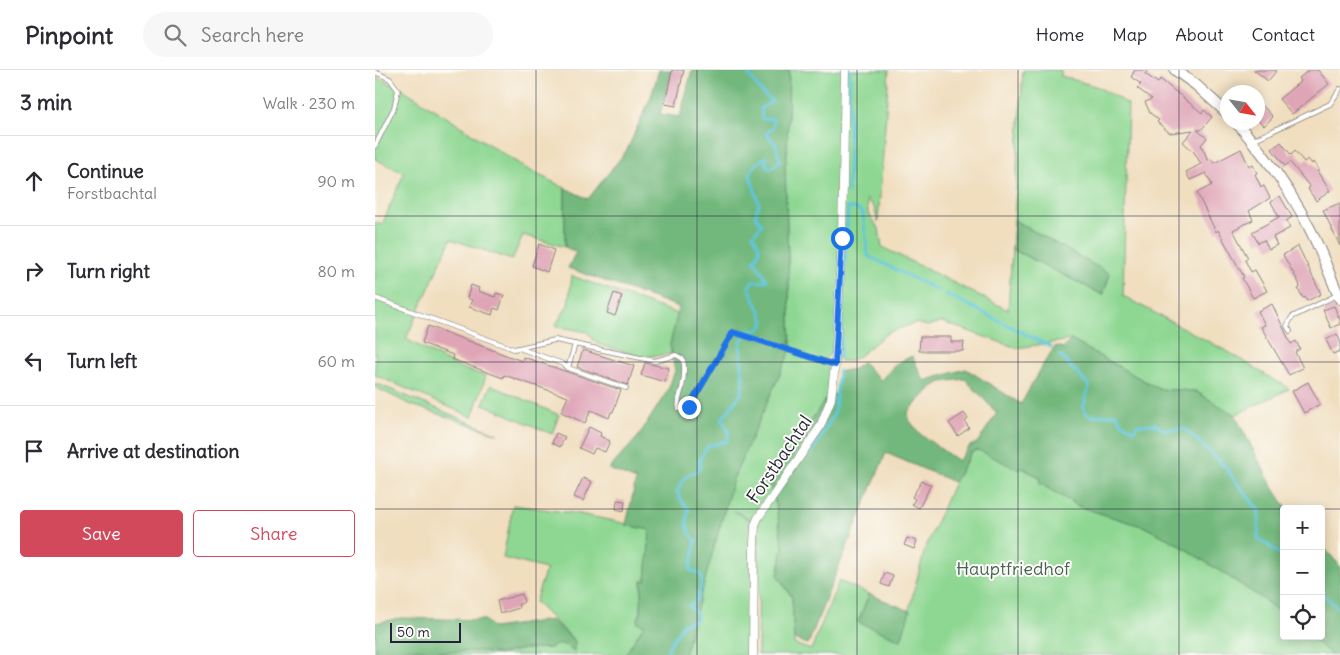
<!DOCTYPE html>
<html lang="en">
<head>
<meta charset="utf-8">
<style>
	:root { --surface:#fff; --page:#f7f7f7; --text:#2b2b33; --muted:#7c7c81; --line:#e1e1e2; --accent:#d1495b }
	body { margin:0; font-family:Delius,sans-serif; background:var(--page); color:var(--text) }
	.controls { position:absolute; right:15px; bottom:15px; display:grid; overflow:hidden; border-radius:5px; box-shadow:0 2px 12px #0003 }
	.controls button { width:45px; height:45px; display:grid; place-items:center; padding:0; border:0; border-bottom:1px solid var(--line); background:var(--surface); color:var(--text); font:25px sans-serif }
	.compass { position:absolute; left:845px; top:15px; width:45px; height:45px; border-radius:50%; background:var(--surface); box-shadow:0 2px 12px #0003; rotate:121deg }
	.scale { position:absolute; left:15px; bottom:12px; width:71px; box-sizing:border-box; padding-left:5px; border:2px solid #22223b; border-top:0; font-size:14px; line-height:18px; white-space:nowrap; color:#22223b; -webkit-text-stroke:4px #fdfcf7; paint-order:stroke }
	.stop { position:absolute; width:15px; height:15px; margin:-11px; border:4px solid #1a73e8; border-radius:50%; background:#fff }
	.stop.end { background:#1a73e8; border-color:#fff; box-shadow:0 1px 5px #0008 }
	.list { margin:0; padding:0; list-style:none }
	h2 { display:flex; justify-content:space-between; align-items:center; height:65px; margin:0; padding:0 20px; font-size:21px }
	h2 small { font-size:16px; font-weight:400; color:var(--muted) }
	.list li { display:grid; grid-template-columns:32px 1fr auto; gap:15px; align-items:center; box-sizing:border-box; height:90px; padding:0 20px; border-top:1px solid var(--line) }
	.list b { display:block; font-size:19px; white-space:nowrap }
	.list p { margin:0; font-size:16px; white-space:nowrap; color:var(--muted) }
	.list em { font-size:16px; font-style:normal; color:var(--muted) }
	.actions { display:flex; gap:10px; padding:15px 20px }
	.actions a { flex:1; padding:11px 0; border:1px solid var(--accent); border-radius:5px; text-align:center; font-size:18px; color:var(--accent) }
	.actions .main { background:var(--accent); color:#fff }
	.icon { flex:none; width:28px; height:28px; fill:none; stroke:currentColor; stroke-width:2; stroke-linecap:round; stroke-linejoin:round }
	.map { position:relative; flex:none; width:965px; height:585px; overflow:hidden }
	header { display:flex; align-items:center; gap:30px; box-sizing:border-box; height:70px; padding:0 25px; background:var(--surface); border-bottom:1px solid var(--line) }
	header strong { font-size:24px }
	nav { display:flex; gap:28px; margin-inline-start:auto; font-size:18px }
	.search { width:350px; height:45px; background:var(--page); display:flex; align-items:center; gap:12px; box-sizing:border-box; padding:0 18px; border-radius:28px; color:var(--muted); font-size:19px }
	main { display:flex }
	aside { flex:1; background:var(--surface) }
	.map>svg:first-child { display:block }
	.green { fill:#8ed792; stroke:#587c66 }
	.forest { fill:#72b87c; stroke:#4a6d5c; fill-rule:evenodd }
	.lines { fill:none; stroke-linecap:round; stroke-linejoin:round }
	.stream { stroke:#5fc6dc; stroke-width:3 }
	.building { fill:#dfa5b7 }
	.service-casing { stroke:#89807d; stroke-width:5.5 }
	.minor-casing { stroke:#89807d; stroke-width:9 }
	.tertiary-casing { stroke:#89807d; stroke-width:12 }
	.service { stroke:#fff; stroke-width:4 }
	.minor { stroke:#fff; stroke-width:8 }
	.tertiary { stroke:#fff; stroke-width:10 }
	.route { stroke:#1a73e8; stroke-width:6 }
	.grid { fill:none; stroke:#22223b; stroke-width:1; stroke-opacity:0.55 }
	.labels { text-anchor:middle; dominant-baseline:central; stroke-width:4; stroke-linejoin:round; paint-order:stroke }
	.street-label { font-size:18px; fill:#22223b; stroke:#fdfcf7 }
	.park-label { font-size:18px; fill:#486159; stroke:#fdfcf7 }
</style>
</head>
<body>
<header>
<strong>Pinpoint</strong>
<div class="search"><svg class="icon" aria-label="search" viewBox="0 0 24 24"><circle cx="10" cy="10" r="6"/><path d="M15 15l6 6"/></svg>Search here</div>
<nav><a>Home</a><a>Map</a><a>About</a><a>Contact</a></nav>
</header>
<main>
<aside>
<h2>3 min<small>Walk · 230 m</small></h2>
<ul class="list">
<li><svg class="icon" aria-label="ahead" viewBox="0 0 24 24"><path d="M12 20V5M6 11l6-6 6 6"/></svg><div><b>Continue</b><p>Forstbachtal</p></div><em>90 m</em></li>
<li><svg class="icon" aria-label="right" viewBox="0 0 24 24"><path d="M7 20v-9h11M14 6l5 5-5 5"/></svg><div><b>Turn right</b></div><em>80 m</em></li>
<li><svg class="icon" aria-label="left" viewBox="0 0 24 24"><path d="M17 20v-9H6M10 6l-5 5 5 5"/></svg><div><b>Turn left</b></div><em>60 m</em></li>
<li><svg class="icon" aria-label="arrive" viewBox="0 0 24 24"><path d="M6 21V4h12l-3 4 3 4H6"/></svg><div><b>Arrive at destination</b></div></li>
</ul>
<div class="actions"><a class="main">Save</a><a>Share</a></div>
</aside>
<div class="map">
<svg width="965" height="585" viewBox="0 0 965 585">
	<rect width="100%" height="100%" fill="#fdfcf7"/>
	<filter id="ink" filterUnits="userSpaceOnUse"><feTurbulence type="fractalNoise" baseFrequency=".02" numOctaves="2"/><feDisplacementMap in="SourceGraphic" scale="10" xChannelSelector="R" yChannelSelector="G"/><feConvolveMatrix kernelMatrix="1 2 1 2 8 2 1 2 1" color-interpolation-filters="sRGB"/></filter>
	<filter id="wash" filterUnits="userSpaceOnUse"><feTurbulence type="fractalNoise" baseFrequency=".0096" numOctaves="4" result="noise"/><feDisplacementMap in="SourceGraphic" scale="20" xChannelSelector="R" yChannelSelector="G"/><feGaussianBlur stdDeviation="1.12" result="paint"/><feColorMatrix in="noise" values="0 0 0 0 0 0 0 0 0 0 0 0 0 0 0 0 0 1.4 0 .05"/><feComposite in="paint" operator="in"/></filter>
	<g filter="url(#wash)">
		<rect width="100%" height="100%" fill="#f0debf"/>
		<g class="green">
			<polygon points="414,0 514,0 503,152 499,137 492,129 493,143 504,159 507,177 633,240 637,179 728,225 735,204 639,150 648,0 686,0 686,6 723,17 753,34 748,226 857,284 902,312 908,314 914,319 860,345 820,321 784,319 696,270 642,278 567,252 553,256 540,253 512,263 484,286 475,291 465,291 457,282 448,291 456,302 452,327 395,412 401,436 408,476 403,506 417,527 419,574 436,580 464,511 494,524 483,552 526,570 550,479 579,412 597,382 603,379 647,398 666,408 664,413 705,437 770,457 803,474 885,527 909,491 909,566 946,566 965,585 383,585 384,453 359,441 376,451 377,585 309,585 358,409 416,279 410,97 412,84"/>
			<polygon points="0,7 26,18 152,99 190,118 190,177 148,165 137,190 76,169 31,269 83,297 111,306 97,347 0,305 0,152 7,155 29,103 0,89"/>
			<polygon points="197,206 303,244 295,274 296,284 267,287 222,274 212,262 180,256 193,235"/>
			<polygon points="0,313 123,364 34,334 0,317"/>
			<polygon points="116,315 184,345 177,364 108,334"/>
			<polygon points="138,435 205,444 276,459 271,510 267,511 266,542 262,551 270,554 250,585 22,585 25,581 34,578 59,582 105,581 124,584 150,579 174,578 184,574 191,575 198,582 200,571 160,532 171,499 128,488"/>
		</g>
		<g class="forest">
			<polygon points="284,0 297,0 285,44 305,47 317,0 414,0 412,84 410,97 416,279 358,409 309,585 250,585 269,555 262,552 266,542 267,511 271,510 275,460 251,455 261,410 234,399 263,367 293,320 300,301 295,275 304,237 193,198 201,182 190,177 190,118 213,129 252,80 276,27"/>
			<polygon points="639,150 735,204 728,225 637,179"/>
			<path d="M696,270L784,319L820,321L860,345L896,414L912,439H909V546L885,527L803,474L770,457L705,437L664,413L666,408L648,398L644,400L603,380L596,382L579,412L511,383L459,508L433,574L419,569L417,527L403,506L408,476L401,436L395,412L452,327L462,323L463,302L479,299L488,292L506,310L521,294L537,286L549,311L591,299L646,334L672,288L681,276L688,278ZM590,309L622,343L602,373L595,376L583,391L546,365L534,350L533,342L556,318L566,312Z"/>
			<polygon points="946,474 965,496 965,585 957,585 934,566 946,566"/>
			<polygon points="494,524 535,541 526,570 483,552"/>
			<polygon points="27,548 110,550 118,558 176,550 200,571 199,582 191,575 184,574 174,578 150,579 124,584 105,581 59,582 34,578 25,581 22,585 0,585 0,553"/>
		</g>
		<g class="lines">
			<g class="stream">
				<polyline points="473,123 475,0"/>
				<polyline points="473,137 482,139 488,143 493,186 562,220"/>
				<polyline points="571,224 676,277"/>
				<polyline points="685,285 714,316 708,338 711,343 718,346 741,344 747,353 759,360 762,355 780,354 787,359 810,359 845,391 884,441 883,468 909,487"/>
				<polyline points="465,287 473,138"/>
				<polyline points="436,384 459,344 464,301"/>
				<polyline points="946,522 965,540"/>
				<path d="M294,585L293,578L308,554L321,550L322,544L314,536L322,530L327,511L325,504L315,500L321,471C313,462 309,453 314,440L308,433L302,422L309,408L325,399L324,390L333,376L352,371L354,362L347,349L367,322L368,309L365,273L372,261L384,260L389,253C387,239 377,230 374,216L378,211L387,212L392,210L379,190C388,182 384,174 378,165L387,154L380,146L384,134L375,105L379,96L391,87V95L395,99L405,91L401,75L391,63L398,58V49H387L386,38L397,31L388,24L374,5L379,0"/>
			</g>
		</g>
		<g id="blocks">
			<g class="building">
				<polygon points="297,0 309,0 301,36 290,34"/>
				<polygon points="760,0 773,0 770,4 783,13 785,9 827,43 829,40 837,47 826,60 822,60 832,68 826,75 833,90 836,89 839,93 866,79 874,96 878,95 882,103 880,104 886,117 889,116 895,128 874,141 878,150 858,160 873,188 870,190 876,202 880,200 892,221 878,228 867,208 869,207 843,160 841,162 822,123 837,115 831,103 815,110 811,102 826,94 819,82 808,72 818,60 795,63 782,52 784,50 775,43 770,32 777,29 762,18 766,14 756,7"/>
				<polygon points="879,0 902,0 893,11"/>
				<polygon points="934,0 943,0 954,14 917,44 904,29 926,11 924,8"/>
				<polygon points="888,36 898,47 889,56 882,49 882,41"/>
				<polygon points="906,72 916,85 920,81 929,92 933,89 937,94 938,92 944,100 942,101 955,121 941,131 933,119 935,117 915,92 910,96 897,79"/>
				<polygon points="905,126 917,147 911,151 915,158 898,167 902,175 894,179 889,170 883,173 877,162 904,147 896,132"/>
				<polygon points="965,133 965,176 948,140"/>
				<polygon points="164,174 179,180 172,202 157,196"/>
				<polygon points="923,176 946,224 932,231 930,227 928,228 923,219 925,218 924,213 908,185"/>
				<polygon points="96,215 104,218 103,221 120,227 121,223 129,225 124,240 119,238 117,245 94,237 97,230 92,228"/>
				<polygon points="239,223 247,226 240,246 232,243"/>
				<polygon points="897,234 916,274 921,271 925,279 920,282 928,298 914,305 886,257 890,255 883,241"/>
				<polygon points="959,236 965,250 965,254 956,258 948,240"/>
				<polygon points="53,256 147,291 148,287 246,320 238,342 236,342 234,348 216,340 210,353 186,342 193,327 129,305 128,308 77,289 78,285 47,273"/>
				<polygon points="962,264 965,270 965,281 958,284 951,270"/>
				<polygon points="545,267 576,267 576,272 589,272 588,281 544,281"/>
				<polygon points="208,280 259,296 253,315 202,297"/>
				<polygon points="270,293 294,298 290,312 266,305"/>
				<polygon points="933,312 945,334 929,343 917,321"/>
				<polygon points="589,343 593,349 590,352 594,358 583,366 574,353"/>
				<polygon points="214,357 226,363 225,366 235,371 230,382 220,378 217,384 204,378"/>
				<polygon points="181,363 190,367 185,377 177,373"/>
				<polygon points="208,408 217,412 208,431 199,427"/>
				<polygon points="547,411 556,415 544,438 537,434 540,429 537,427"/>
				<polygon points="242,430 250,431 249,441 241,439"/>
				<polygon points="532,468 542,471 539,479 529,475"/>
				<polygon points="510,503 518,506 514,517 506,514"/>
				<polygon points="147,524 149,532 143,535 144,538 125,544 122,531"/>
			</g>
		</g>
	</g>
	<g filter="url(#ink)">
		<use href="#blocks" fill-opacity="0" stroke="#89807d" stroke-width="1"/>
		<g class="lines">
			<defs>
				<g id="service">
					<polyline points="0,2 15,9 23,20 19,38 0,76"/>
					<polyline points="878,70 955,34 965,19"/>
					<path d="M0,228L139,279L180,270L280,291L301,285L308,289C310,298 309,309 307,318C305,326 302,331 304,339L309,340L314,337L358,262L460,295"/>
					<polyline points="915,261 912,256 917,247 962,225"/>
					<polyline points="144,278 188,294 193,298 251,318"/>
					<polyline points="193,298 200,274"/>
				</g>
				<polyline id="minor" points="378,585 379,473 380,455 383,448 445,357 456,329 460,295 467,168 470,0"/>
				<g id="tertiary">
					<polyline points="800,0 821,15 852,43"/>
					<path d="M861,52C890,85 917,122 936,161C947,183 955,206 965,229"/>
				</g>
			</defs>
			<use href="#service" class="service-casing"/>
			<use href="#minor" class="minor-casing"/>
			<use href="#tertiary" class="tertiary-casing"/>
			<use href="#service" class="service"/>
			<use href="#minor" class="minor"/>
			<use href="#tertiary" class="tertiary"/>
		</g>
	</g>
	<g class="lines" filter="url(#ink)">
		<polyline class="route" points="314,337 358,262 460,295 467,168"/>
	</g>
	<path class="grid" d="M161,0V585M322,0V585M482,0V585M643,0V585M804,0V585M0,146H965M0,292H965M0,439H909M909,439H946M946,439H965"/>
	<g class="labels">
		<g class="street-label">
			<text transform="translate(404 389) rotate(-56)">Forstbachtal</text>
		</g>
		<g class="park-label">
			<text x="638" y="498">Hauptfriedhof</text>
		</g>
	</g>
</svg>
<div class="controls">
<button>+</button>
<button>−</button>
<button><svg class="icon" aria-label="locate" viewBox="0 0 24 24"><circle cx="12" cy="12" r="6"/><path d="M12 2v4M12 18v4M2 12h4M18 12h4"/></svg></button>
</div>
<svg class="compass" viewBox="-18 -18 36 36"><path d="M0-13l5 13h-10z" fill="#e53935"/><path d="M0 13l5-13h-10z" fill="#7c7c81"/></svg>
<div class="scale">50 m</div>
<div class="stop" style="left:467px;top:168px"></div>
<div class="stop end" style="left:314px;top:337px"></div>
</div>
</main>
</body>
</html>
